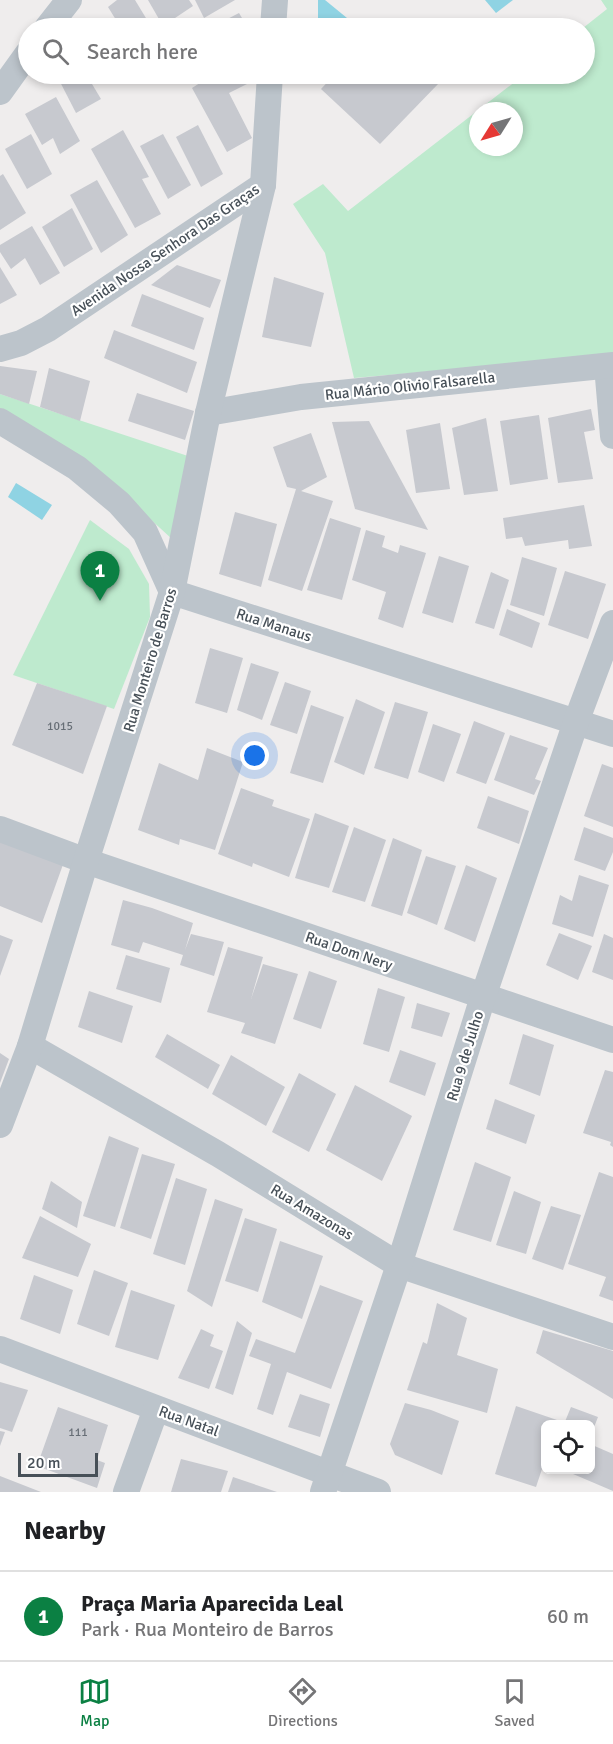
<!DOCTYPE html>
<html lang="en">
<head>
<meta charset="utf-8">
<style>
	:root { --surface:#fff; --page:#f6f6f6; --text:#202124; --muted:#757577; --line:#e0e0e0; --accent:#0b8043 }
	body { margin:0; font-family:Signika,sans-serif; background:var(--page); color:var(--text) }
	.controls { position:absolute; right:18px; bottom:18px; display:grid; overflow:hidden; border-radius:9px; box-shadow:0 3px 9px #0003 }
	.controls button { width:54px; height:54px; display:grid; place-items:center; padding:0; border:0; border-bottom:2px solid var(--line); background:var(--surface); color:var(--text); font:30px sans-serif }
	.compass { position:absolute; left:469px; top:102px; width:54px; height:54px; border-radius:50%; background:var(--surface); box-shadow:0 3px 9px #0003; rotate:233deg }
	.scale { position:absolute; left:18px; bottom:15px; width:80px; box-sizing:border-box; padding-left:6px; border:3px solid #475058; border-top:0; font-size:16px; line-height:21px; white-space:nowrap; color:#475058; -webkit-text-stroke:4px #fff; paint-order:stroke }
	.you { position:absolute; left:255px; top:756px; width:21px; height:21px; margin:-15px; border:4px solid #fff; border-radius:50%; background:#1a73e8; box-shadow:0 0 0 9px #1a73e833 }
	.badge { display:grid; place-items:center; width:39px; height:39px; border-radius:50%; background:var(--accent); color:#fff; font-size:20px; font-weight:700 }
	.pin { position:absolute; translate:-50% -50px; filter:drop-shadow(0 2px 3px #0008) }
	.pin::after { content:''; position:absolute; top:32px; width:21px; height:18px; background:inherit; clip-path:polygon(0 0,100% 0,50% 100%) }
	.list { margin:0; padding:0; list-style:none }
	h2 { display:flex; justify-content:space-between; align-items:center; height:78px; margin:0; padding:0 24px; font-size:26px }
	h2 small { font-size:20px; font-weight:400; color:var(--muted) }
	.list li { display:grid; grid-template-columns:39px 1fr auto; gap:18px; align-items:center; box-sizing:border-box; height:90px; padding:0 24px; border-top:2px solid var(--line) }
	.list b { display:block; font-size:22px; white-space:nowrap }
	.list p { margin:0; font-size:20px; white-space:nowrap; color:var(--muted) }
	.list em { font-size:20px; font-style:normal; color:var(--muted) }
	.icon { flex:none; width:33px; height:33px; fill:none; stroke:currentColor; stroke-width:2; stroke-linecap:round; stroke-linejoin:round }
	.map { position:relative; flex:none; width:613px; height:1492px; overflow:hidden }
	.search { position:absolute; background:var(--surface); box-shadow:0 3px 9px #0003; left:18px; right:18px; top:18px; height:66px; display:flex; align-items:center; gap:15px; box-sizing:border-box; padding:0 21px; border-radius:33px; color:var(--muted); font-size:22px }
	.sheet { height:168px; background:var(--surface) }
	nav { display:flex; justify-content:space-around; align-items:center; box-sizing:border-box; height:84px; border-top:2px solid var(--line); background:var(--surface); font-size:16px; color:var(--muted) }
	nav a { display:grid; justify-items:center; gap:3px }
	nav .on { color:var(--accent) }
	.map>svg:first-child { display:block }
	.green { fill:#beeace; fill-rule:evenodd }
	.water { fill:#8fd3e3 }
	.building { fill:#c7c9cf }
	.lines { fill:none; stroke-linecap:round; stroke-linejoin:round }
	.minor { stroke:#bcc4cb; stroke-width:26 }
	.labels { text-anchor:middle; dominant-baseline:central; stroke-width:4.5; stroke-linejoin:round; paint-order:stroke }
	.number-label { font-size:12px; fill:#676e76 }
	.street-label { font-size:15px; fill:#475058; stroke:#fff }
</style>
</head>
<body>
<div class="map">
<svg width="613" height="1492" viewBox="0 0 613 1492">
	<rect width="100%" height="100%" fill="#efeded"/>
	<g class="green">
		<path d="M601,0H613V353L596,357L354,378L325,253L293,204L323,184L348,211L525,74H584V28H583L607,9ZM478,111H514V147H478Z"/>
		<polygon points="0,394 191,457 172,539 101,474 0,408"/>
		<polygon points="90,520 129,549 149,584 150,617 114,709 13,675"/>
	</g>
	<g class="water">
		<polygon points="318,0 325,0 358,27 318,28"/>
		<polygon points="485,0 513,0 496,13"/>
		<polygon points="16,483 52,505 42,520 8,497"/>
	</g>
	<g class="building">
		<polygon points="117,0 135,0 152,28 121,28 108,7"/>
		<polygon points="148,0 189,0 193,6 163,26"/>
		<polygon points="195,0 235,0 204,18"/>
		<polygon points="239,13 248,28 210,28"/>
		<polygon points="108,22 112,28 99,28"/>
		<polygon points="56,74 86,74 101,99 76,113"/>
		<polygon points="99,74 121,74 105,84"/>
		<polygon points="214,74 247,74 251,82 229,93 252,138 227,152 192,88"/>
		<polygon points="335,74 429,74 439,83 380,144 321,89"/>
		<polygon points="56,97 80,141 60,154 53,138 42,145 25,114"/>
		<polygon points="198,125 223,174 201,187 176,137"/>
		<polygon points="123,130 149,177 142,179 161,214 135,228 91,149"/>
		<polygon points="31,134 52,174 27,189 5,149"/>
		<polygon points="163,134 191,185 168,199 140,146"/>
		<polygon points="3,174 26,213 0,230 0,176"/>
		<polygon points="97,180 128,235 101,253 70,195"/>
		<polygon points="72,208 93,249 64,267 42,227"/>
		<polygon points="32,226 60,273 40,285 25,258 11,269 0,252 0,245"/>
		<polygon points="177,265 221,280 210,308 151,285"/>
		<polygon points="0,267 17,295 0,304"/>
		<polygon points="274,277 324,293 311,347 262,337"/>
		<polygon points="142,294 204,318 194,350 131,326"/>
		<polygon points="114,330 197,362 187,393 104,358"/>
		<polygon points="0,366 37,371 29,404 0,394"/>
		<polygon points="49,368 90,381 80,421 40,407"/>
		<polygon points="137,393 194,411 185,440 128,421"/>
		<polygon points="591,409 595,430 584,432 593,479 558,483 548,418"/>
		<polygon points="539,415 548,479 510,485 500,421"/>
		<polygon points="486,418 498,491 464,495 452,428"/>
		<polygon points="369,421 428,530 355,509 332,422"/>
		<polygon points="440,423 450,489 416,493 406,430"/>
		<polygon points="311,433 327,477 301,491 333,501 302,591 268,580 296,489 287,487 273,447"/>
		<polygon points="584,505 592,546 569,549 568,540 525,546 522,537 506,539 503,518"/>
		<polygon points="235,512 277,524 261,587 219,574"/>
		<polygon points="330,518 361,528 342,600 307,590"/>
		<polygon points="366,530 385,536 382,547 398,553 400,545 426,553 403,628 378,619 386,592 352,580"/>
		<polygon points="439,556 469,566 453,623 422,613"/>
		<polygon points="522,557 557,568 544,616 510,605"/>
		<polygon points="565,571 606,584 588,639 548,625"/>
		<polygon points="491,572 509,580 494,629 475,623"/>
		<polygon points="507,609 540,623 532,648 499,635"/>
		<polygon points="210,648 243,658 227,713 195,703"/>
		<polygon points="251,663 279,672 262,720 237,710"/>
		<polygon points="285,682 311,691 297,734 270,725"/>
		<polygon points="37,683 107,706 83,774 12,745"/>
		<polygon points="356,699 385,712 364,775 334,762"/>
		<polygon points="395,702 428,712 408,779 374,768"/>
		<polygon points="311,705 344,717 323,783 290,773"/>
		<polygon points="474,721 505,733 486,784 456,773"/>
		<polygon points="433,724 461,734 444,782 418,772"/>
		<polygon points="510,735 548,748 535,779 541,781 534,795 494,780"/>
		<polygon points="207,748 243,762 215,850 180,839 179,845 138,830 159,763 198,780"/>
		<polygon points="602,764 613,768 613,827 584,816"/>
		<polygon points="241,788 274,800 272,806 310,819 289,877 253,863 252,867 218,854"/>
		<polygon points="488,796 529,811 519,844 477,828"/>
		<polygon points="315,813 349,826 329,888 295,878"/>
		<polygon points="354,827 386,840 365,902 332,892"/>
		<polygon points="584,827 613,838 613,852 605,871 574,860"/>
		<polygon points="0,834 65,859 42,923 0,906"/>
		<polygon points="393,838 422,850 402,916 371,906"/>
		<polygon points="426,856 456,866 437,925 407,913"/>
		<polygon points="466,865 497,878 475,942 444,929"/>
		<polygon points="579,875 609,885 593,937 552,924 560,895 572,901"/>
		<polygon points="123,900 152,908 193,923 185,950 191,934 224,942 214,976 180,965 183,955 143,942 139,953 111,945"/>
		<polygon points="559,933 592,946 578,980 546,965"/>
		<polygon points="604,934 613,938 613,980 592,972"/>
		<polygon points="0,935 13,940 0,976"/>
		<polygon points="228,947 263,957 251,999 263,964 298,974 275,1044 241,1033 245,1023 207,1012"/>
		<polygon points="126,955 170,968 161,1003 116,989"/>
		<polygon points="309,971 337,981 321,1029 293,1019"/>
		<polygon points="378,988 405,997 389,1052 363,1044"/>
		<polygon points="89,991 133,1006 122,1043 78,1027"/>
		<polygon points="417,1003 450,1013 442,1037 411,1028"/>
		<polygon points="167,1034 220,1065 208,1089 155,1057"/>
		<polygon points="523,1034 554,1045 540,1096 509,1084"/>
		<polygon points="400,1050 436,1063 425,1096 389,1082"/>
		<polygon points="0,1053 9,1059 0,1083"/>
		<polygon points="231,1055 285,1087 266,1126 212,1094"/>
		<polygon points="605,1070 613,1072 613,1147 610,1145 611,1142 583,1133"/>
		<polygon points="299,1073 336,1094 309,1152 272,1132"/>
		<polygon points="355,1085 412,1116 382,1181 326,1150"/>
		<polygon points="495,1099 535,1115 526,1144 486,1129"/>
		<polygon points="109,1136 139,1148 115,1227 83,1216"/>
		<polygon points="142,1154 175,1164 151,1239 120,1228"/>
		<polygon points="475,1162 511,1177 491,1242 453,1230"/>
		<polygon points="599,1172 613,1177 613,1301 599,1296 606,1277 568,1264"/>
		<polygon points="176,1178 207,1189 185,1265 153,1254"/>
		<polygon points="51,1181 82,1202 77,1228 42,1209"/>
		<polygon points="514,1191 541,1202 526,1254 496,1245"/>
		<polygon points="215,1199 243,1209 212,1307 187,1291"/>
		<polygon points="551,1206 581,1215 563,1270 532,1259"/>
		<polygon points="40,1216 91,1244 78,1277 22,1258"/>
		<polygon points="245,1218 277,1229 258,1292 225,1281"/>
		<polygon points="280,1241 323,1256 302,1319 262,1302"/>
		<polygon points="94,1270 128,1283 109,1336 77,1324"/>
		<polygon points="34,1275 73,1290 60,1334 20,1319"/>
		<polygon points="320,1285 363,1301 331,1389 287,1372 273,1415 257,1409 271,1364 249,1356 256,1339 295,1353"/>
		<polygon points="131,1290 175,1305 158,1360 115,1347"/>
		<polygon points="437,1303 467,1318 457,1355 498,1369 487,1413 407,1390 423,1342 427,1344"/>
		<polygon points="237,1321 252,1333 233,1395 215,1388"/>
		<polygon points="201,1329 214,1335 210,1346 223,1351 209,1389 178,1378"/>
		<polygon points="543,1330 613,1351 613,1399 536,1353"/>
		<polygon points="0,1382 28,1390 12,1432 0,1428"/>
		<polygon points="300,1394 330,1404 320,1437 288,1427"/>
		<polygon points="405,1403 431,1410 459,1421 442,1475 395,1455 390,1444"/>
		<polygon points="516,1406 557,1420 555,1424 546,1424 546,1457 536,1487 495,1474"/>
		<polygon points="58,1407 108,1425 97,1460 105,1463 97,1488 37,1466"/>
		<polygon points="571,1407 598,1417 591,1435 590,1424 564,1424"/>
		<polygon points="0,1431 5,1432 0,1446"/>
		<polygon points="590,1444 613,1454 613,1491 573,1474 575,1470 590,1470"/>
		<polygon points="181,1459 228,1471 221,1492 171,1492"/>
		<polygon points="0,1476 41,1492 0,1492"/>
		<polygon points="233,1477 277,1492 228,1492"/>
	</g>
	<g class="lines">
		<g class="minor">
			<polyline points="47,28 69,0"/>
			<polyline points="273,28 275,0"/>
			<polyline points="0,92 28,53"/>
			<polyline points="0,349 21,343 48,329 263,185"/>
			<polyline points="607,366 613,436"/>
			<polyline points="208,413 301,397 613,365"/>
			<polyline points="0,421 77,468 119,503 145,532 172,592 613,734"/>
			<polyline points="0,829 86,861 613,1040"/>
			<polyline points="30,1046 218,1154 399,1265 613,1337"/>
			<polyline points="0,1125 30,1046 86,861 172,592 208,413 263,185 270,74"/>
			<polyline points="0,1349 378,1492"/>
			<polyline points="126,1492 156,1409"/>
			<polyline points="323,1492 399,1265 483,997 576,722 613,623"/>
		</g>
	</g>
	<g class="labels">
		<g class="number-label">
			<text x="60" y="726">1015</text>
			<text x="78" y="1432">111</text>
		</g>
		<g class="street-label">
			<text transform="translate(165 250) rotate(-34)">Avenida Nossa Senhora Das Graças</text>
			<text transform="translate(410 386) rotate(-6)">Rua Mário Olivio Falsarella</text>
			<text transform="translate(274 625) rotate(18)">Rua Manaus</text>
			<text transform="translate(150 660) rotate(-73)">Rua Monteiro de Barros</text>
			<text transform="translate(349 951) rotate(19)">Rua Dom Nery</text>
			<text transform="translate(465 1056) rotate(-73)">Rua 9 de Julho</text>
			<text transform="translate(312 1212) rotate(31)">Rua Amazonas</text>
			<text transform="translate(189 1421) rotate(20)">Rua Natal</text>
		</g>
	</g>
</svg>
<div class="controls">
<button><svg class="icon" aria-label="locate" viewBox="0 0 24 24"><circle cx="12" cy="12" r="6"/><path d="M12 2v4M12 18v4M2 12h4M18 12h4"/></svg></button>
</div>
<svg class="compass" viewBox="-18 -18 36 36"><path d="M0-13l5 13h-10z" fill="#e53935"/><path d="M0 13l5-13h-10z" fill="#757577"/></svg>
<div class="scale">20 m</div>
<div class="you"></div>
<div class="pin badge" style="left:100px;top:601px">1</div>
<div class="search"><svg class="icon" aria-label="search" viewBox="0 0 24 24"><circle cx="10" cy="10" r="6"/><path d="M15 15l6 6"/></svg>Search here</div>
</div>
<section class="sheet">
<h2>Nearby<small></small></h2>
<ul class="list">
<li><span class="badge">1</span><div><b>Praça Maria Aparecida Leal</b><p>Park · Rua Monteiro de Barros</p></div><em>60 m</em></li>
</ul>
</section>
<nav>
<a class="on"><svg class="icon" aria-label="map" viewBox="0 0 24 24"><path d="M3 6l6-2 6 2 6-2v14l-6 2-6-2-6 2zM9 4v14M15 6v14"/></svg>Map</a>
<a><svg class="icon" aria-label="directions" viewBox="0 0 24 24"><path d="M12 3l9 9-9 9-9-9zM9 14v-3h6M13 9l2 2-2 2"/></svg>Directions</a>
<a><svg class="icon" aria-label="saved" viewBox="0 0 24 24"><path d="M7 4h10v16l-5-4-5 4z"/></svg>Saved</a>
</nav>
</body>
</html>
